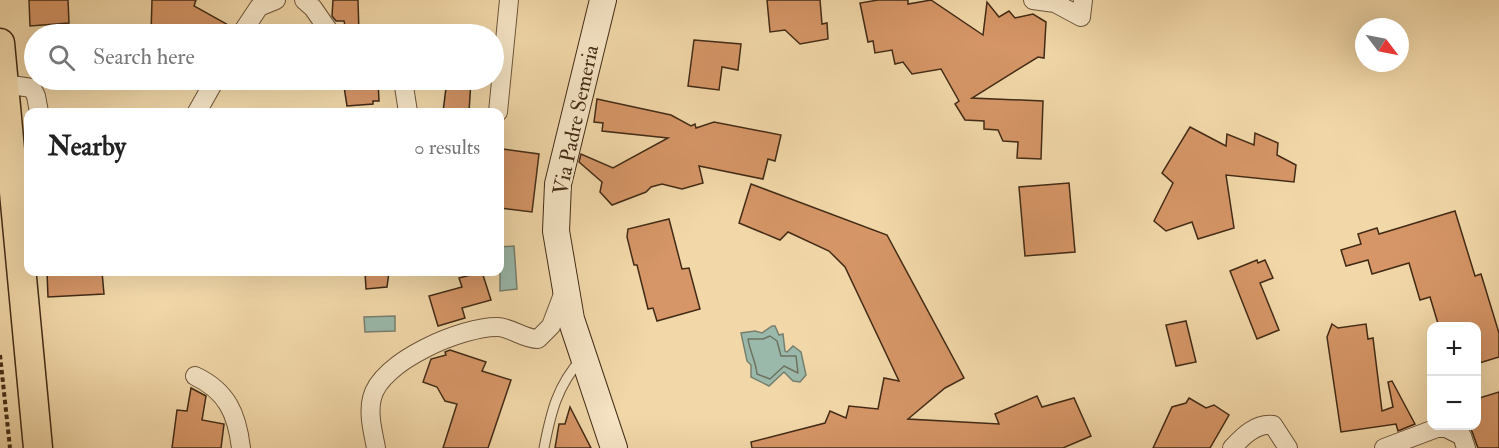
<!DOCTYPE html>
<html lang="en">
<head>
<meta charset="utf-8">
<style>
	:root { --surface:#fff; --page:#f2f2f2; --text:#222; --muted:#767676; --line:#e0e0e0 }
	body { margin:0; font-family:"IM FELL Double Pica",serif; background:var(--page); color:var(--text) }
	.controls { position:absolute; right:18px; bottom:18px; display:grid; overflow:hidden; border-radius:12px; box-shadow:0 6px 24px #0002 }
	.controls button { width:54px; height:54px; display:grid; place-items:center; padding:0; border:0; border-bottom:2px solid var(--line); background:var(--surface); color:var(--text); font:30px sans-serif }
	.compass { position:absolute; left:1355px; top:18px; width:54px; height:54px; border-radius:50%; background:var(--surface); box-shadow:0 6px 24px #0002; rotate:122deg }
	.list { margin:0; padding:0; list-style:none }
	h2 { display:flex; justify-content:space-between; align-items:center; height:78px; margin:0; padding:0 24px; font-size:26px }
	h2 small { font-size:20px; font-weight:400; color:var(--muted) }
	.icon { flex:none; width:33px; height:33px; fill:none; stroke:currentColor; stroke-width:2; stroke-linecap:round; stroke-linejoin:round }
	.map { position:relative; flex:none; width:1499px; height:448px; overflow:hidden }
	.search { position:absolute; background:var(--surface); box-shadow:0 6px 24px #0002; left:24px; top:24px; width:480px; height:66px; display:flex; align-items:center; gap:15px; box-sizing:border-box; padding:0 21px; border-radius:33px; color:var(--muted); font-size:22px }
	.panel { position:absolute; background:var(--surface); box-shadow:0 6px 24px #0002; left:24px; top:108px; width:480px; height:168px; border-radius:12px }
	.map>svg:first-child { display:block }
	.water { fill:#9bb9ab; stroke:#77806f; stroke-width:1.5 }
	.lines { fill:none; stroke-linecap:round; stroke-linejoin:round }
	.shore { stroke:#6e7260; stroke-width:1.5 }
	.building { fill:#d69667; stroke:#422b16; stroke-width:1.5 }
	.lane-casing { stroke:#6e563b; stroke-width:11 }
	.street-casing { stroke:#6e563b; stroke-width:20 }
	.secondary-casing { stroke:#422b16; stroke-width:28 }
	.primary-casing { stroke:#422b16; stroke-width:31 }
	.path { stroke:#422b16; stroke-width:4; stroke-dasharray:4.5 3; stroke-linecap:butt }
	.lane { stroke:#f7e6c7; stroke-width:9 }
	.street { stroke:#f7e6c7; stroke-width:18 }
	.secondary { stroke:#f7e6c7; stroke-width:26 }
	.primary { stroke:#f2d8a9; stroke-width:28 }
	.labels { text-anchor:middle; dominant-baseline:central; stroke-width:5; stroke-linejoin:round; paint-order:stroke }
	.street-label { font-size:21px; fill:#422b16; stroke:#f7e6c7 }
</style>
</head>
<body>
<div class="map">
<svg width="1499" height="448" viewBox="0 0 1499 448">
	<rect width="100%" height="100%" fill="#f2d8a9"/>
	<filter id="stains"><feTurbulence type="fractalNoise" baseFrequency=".00333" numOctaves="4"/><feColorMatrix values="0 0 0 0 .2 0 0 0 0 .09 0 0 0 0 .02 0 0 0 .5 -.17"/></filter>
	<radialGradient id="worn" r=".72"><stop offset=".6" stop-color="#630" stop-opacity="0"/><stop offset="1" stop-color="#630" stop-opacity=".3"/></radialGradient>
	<g class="water">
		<polygon points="514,246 517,289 500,291 500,247"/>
		<polygon points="395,316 395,331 365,332 364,317"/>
		<polygon points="772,326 775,326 779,335 783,334 785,351 787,352 793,346 801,352 806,375 800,382 793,381 784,372 769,386 751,377 751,365 747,361 741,333 755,331 762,333"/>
	</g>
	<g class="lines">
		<path class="shore" d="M770,336L777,341L781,356H796L798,373L784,366L770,379L757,374C756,362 750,352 748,339H763Z"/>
	</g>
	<g class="building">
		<polygon points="29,0 68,0 69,23 30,26"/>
		<polygon points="152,0 196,0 194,6 232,27 230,34 151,34"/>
		<polygon points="333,0 358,0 359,34 347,34 344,21 336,21 332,16"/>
		<polygon points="767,0 820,0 822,24 827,23 828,39 800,44 785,30 770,32"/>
		<polygon points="878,0 908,0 908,4 931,0 983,35 987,2 999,17 1009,11 1015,18 1033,14 1046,22 1044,58 1038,57 972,98 1043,101 1041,159 1017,158 1018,142 1003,141 998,130 984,129 984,121 965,120 955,104 959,101 941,69 912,74 903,62 895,64 892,50 875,53 873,41 868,42 860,3"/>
		<polygon points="694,40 741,44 738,70 722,67 719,90 688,86"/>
		<polygon points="343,80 378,80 379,101 373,101 373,104 347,106"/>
		<polygon points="447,80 471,80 469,112 443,112"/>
		<polygon points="597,99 671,115 691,126 695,124 696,128 714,122 781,135 775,161 768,159 763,179 699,166 703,183 682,189 662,184 651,187 646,192 612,205 600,192 602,182 579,162 581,154 613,168 668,138 602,131 603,123 594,122"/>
		<polygon points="1190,127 1226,146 1227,134 1254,145 1255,133 1278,143 1277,155 1296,165 1294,182 1226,175 1234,228 1198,239 1192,222 1166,231 1154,221 1173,183 1162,173"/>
		<polygon points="503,149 539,154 532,212 500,208 500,162 502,162"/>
		<polygon points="1069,183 1075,252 1025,256 1019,187"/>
		<polygon points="751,184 887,235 964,378 945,388 908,419 999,424 995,414 1037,396 1042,407 1074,398 1091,436 1063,448 752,448 751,442 825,423 830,411 846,418 849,406 878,409 884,378 899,381 845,267 829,251 788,232 780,240 739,223"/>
		<polygon points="1455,211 1475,276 1481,274 1499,333 1499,357 1476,364 1476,327 1439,327 1430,297 1420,300 1409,263 1372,274 1368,260 1346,266 1341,250 1361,244 1358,234 1377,228 1379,234"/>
		<polygon points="669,219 682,269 689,268 700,309 657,321 653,308 648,309 637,265 634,265 627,237 628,229"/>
		<polygon points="1257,260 1258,263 1265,260 1273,278 1260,283 1279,330 1257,339 1230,271"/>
		<polygon points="47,272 102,272 104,294 48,297"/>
		<polygon points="365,272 389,272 387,287 366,289"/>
		<polygon points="482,272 491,300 462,308 465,318 438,326 429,296 462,287 459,278"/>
		<polygon points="1186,321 1196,362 1176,366 1166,325"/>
		<polygon points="1332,324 1338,328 1366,324 1368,339 1373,338 1382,411 1393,407 1388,382 1392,381 1415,424 1398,431 1396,424 1341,432 1327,337"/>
		<polygon points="450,350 486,362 482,371 511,380 488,448 443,448 457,404 445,401 437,387 423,382 431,359 446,355 445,352"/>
		<polygon points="191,388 206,396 202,420 224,424 221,448 172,448 177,410 187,411"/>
		<polygon points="1499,392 1499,448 1478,448 1470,426 1476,426 1476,399"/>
		<polygon points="1189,398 1206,408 1214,405 1229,415 1210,448 1153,448 1172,407 1186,403"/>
		<polygon points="570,407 591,448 555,448 559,424 565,424"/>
	</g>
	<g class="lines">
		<defs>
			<path id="lane" d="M544,448C551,412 557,386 582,358"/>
			<g id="street">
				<polyline points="304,0 313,8 331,34"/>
				<polyline points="1033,0 1055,3 1081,17 1083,0"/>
				<polyline points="241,34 259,7 276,0"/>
				<polyline points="403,80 408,112"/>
				<polyline points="4,84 32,88 36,96 39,112"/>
				<polyline points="197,112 215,80"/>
				<polyline points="498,112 509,0"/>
				<path d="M195,376C227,391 237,414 241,448"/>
				<path d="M376,448C373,432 368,414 372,398C380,361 464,326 498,327C512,328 524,339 538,339L551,326L565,289"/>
				<path d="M1232,448C1243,436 1256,423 1273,425L1288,448"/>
				<polyline points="1384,448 1437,428 1446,428 1462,436 1466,448"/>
			</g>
			<polyline id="secondary" points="603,0 558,184 556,231 571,319 614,448"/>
			<polyline id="primary" points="0,43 38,448"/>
		</defs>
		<use href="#lane" class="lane-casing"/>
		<use href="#street" class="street-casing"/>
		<use href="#secondary" class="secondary-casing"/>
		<use href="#primary" class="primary-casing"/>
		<polyline class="path" points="0,355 10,448"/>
		<use href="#lane" class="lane"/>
		<use href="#street" class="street"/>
		<use href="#secondary" class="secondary"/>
		<use href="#primary" class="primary"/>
	</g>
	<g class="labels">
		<g class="street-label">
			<text transform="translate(576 120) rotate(-78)">Via Padre Semeria</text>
		</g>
	</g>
	<rect width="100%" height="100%" filter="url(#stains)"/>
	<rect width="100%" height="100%" fill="url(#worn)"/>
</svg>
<div class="controls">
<button>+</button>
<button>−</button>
</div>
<svg class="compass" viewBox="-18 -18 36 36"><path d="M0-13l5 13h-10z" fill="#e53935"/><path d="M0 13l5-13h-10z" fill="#767676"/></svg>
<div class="search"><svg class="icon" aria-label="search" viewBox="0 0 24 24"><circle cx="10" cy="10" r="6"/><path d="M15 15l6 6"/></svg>Search here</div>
<section class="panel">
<h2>Nearby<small>0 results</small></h2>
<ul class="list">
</ul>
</section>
</div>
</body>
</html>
